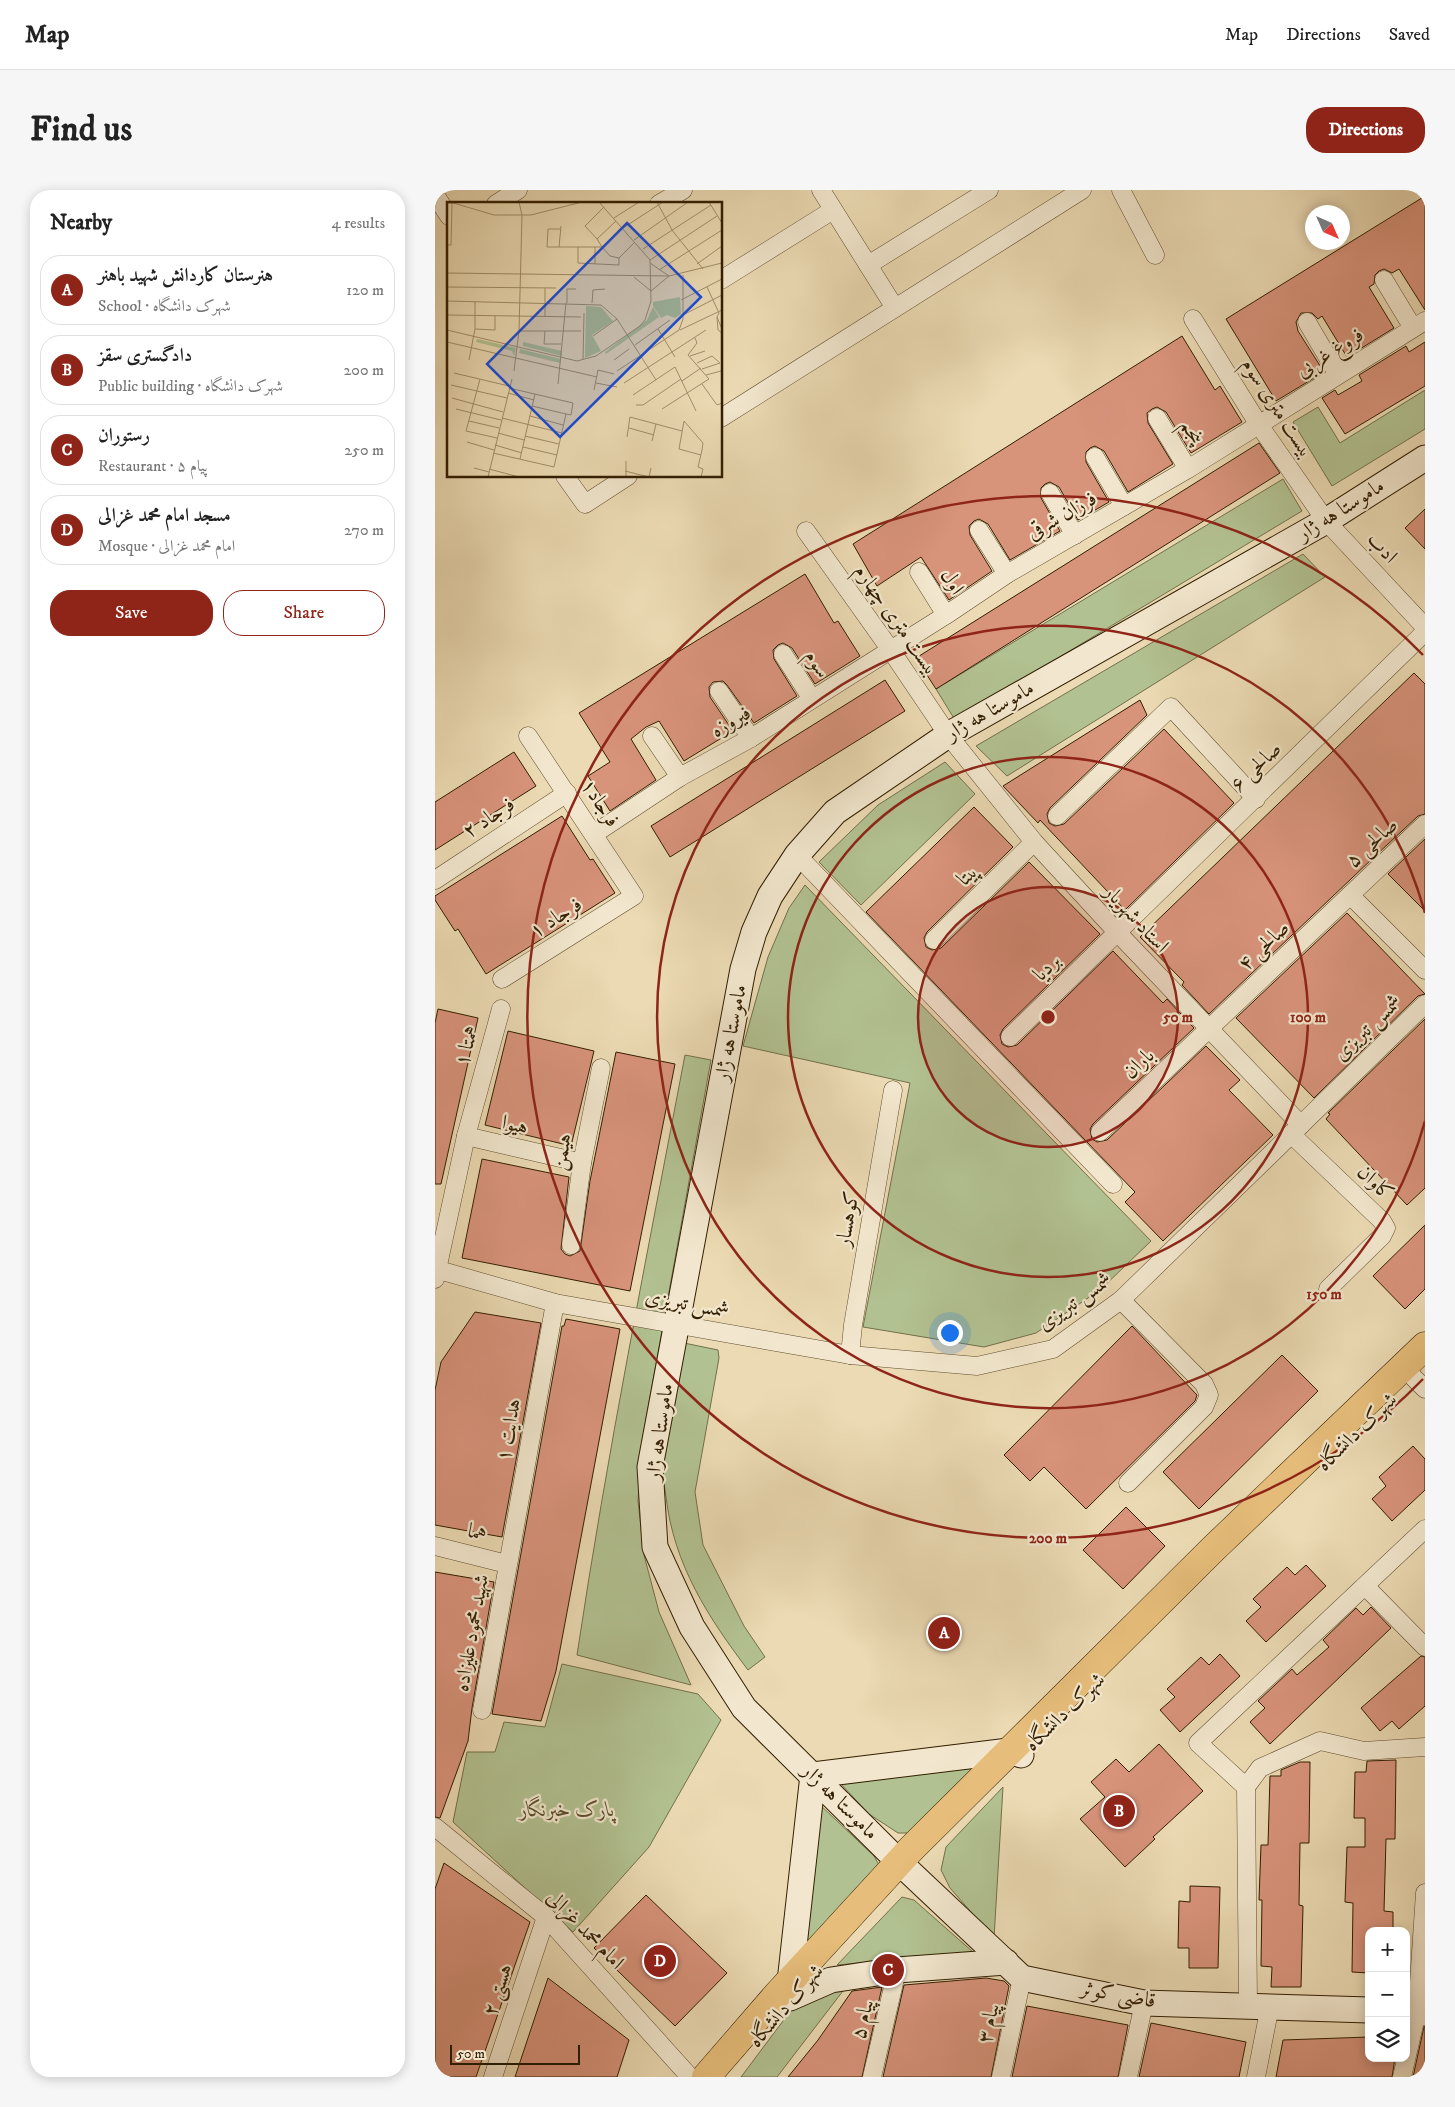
<!DOCTYPE html>
<html lang="en">
<head>
<meta charset="utf-8">
<style>
	:root { --surface:#fff; --page:#f6f6f6; --text:#222; --muted:#767676; --line:#e0e0e0; --accent:#8f2418 }
	body { margin:0; font-family:"IM FELL DW Pica",Amiri,serif; background:var(--page); color:var(--text) }
	.controls { position:absolute; right:15px; bottom:15px; display:grid; overflow:hidden; border-radius:10px; box-shadow:0 2px 12px #0003 }
	.controls button { width:45px; height:45px; display:grid; place-items:center; padding:0; border:0; border-bottom:1px solid var(--line); background:var(--surface); color:var(--text); font:25px sans-serif }
	.compass { position:absolute; left:870px; top:15px; width:45px; height:45px; border-radius:50%; background:var(--surface); box-shadow:0 2px 12px #0003; rotate:135deg }
	.scale { position:absolute; left:15px; bottom:12px; width:130px; box-sizing:border-box; padding-left:5px; border:2px solid #321e01; border-top:0; font-size:14px; line-height:18px; white-space:nowrap; color:#321e01; -webkit-text-stroke:4px #f2e7ce; paint-order:stroke }
	.you { position:absolute; left:514px; top:1142px; width:18px; height:18px; margin:-12px; border:4px solid #fff; border-radius:50%; background:#1a73e8; box-shadow:0 0 0 8px #1a73e833 }
	.badge { display:grid; place-items:center; width:32px; height:32px; border-radius:50%; background:var(--accent); color:#fff; font-size:16px; font-weight:700 }
	.pin { position:absolute; translate:-50% -50%; border:2px solid #fff; box-shadow:0 1px 5px #0006 }
	.list { margin:0; padding:0; list-style:none }
	h2 { display:flex; justify-content:space-between; align-items:center; height:65px; margin:0; padding:0 20px; font-size:21px }
	h2 small { font-size:16px; font-weight:400; color:var(--muted) }
	.list li { display:grid; grid-template-columns:32px 1fr auto; gap:15px; align-items:center; box-sizing:border-box; height:70px; margin:0 10px 10px; padding:0 10px; border:1px solid var(--line); border-radius:20px }
	.list b { display:block; font-size:19px; white-space:nowrap }
	.list p { margin:0; font-size:16px; white-space:nowrap; color:var(--muted) }
	.list em { font-size:16px; font-style:normal; color:var(--muted) }
	.actions { display:flex; gap:10px; padding:15px 20px }
	.actions a { flex:1; padding:11px 0; border:1px solid var(--accent); border-radius:20px; text-align:center; font-size:18px; color:var(--accent) }
	.actions .main { background:var(--accent); color:#fff }
	.icon { flex:none; width:28px; height:28px; fill:none; stroke:currentColor; stroke-width:2; stroke-linecap:round; stroke-linejoin:round }
	.map { position:relative; flex:none; width:990px; height:1887px; overflow:hidden; border-radius:20px }
	header { display:flex; align-items:center; gap:30px; box-sizing:border-box; height:70px; padding:0 25px; background:var(--surface); border-bottom:1px solid var(--line) }
	header strong { font-size:24px }
	nav { display:flex; gap:28px; margin-inline-start:auto; font-size:18px }
	.intro { display:flex; align-items:center; justify-content:space-between; box-sizing:border-box; height:120px; padding:0 30px }
	h1 { margin:0; font-size:35px }
	.button { padding:12px 22px; border-radius:20px; background:var(--accent); color:#fff; font-size:18px; font-weight:700 }
	main { display:flex; gap:30px; padding:0 30px }
	aside { flex:1; background:var(--surface); border-radius:20px; box-shadow:0 2px 12px #0003 }
	.map>svg:first-child { display:block }
	.green { fill:#b2c191; stroke:#727049 }
	.building { fill:#d8937b; stroke:#321e01 }
	.lines { fill:none; stroke-linecap:round; stroke-linejoin:round }
	.street-casing { stroke:#604d2e; stroke-width:19 }
	.secondary-casing { stroke:#321e01; stroke-width:27 }
	.primary-casing { stroke:#321e01; stroke-width:29 }
	.street { stroke:#f2e7ce; stroke-width:18 }
	.secondary { stroke:#f2e7ce; stroke-width:25 }
	.primary { stroke:#e6bd7a; stroke-width:28 }
	.ring { fill:none; stroke:#8f2418; stroke-width:2.5 }
	.labels { text-anchor:middle; dominant-baseline:central; stroke-width:4.5; stroke-linejoin:round; paint-order:stroke }
	.street-label { font-size:21px; fill:#321e01; stroke:#f2e7ce }
	.park-label { font-size:21px; font-style:italic; fill:#584f2c; stroke:#f2e7ce }
	.inset-road { fill:none; stroke:#a18f6c; stroke-width:1 }
	.view { fill:#1d4ed8; fill-opacity:0.15; stroke:#1d4ed8; stroke-width:2.5 }
	.inset-edge { fill:none; stroke:#321e01; stroke-width:2.5 }
	.centre { fill:#8f2418; stroke:#f2e7ce; stroke-width:2.5 }
	.ring-label { font-size:15px; text-anchor:middle; font-weight:bold; fill:#8f2418; stroke:#f2e7ce; stroke-width:4.5; stroke-linejoin:round; paint-order:stroke }
</style>
</head>
<body>
<header>
<strong>Map</strong>
<nav><a>Map</a><a>Directions</a><a>Saved</a></nav>
</header>
<div class="intro"><h1>Find us</h1><a class="button">Directions</a></div>
<main>
<aside>
<h2>Nearby<small>4 results</small></h2>
<ul class="list">
<li><span class="badge">A</span><div><b>هنرستان کاردانش شهید باهنر</b><p>School · شهرک دانشگاه</p></div><em>120 m</em></li>
<li><span class="badge">B</span><div><b>دادگستری سقز</b><p>Public building · شهرک دانشگاه</p></div><em>200 m</em></li>
<li><span class="badge">C</span><div><b>رستوران</b><p>Restaurant · پیام ۵</p></div><em>250 m</em></li>
<li><span class="badge">D</span><div><b>مسجد امام محمد غزالی</b><p>Mosque · امام محمد غزالی</p></div><em>270 m</em></li>
</ul>
<div class="actions"><a class="main">Save</a><a>Share</a></div>
</aside>
<div class="map">
<svg width="990" height="1887" viewBox="0 0 990 1887">
	<rect width="100%" height="100%" fill="#ebdab3"/>
	<filter id="stains"><feTurbulence type="fractalNoise" baseFrequency=".004" numOctaves="4"/><feColorMatrix values="0 0 0 0 .2 0 0 0 0 .09 0 0 0 0 .02 0 0 0 .5 -.17"/></filter>
	<radialGradient id="worn" r=".72"><stop offset=".6" stop-color="#630" stop-opacity="0"/><stop offset="1" stop-color="#630" stop-opacity=".3"/></radialGradient>
	<g class="green">
		<polygon points="990,200 990,239 897,296 858,232 883,217 905,253"/>
		<polygon points="848,289 867,321 520,530 501,499"/>
		<polygon points="868,364 890,387 572,586 541,556"/>
		<polygon points="510,572 540,604 426,715 384,672 443,615"/>
		<polygon points="370,695 716,1051 665,1100 601,1143 549,1157 428,1137 475,893 308,856 333,767 354,718"/>
		<path d="M250,865L276,870L207,1251L203,1311L209,1365L224,1422L256,1495L142,1465C172,1264 212,1065 250,865Z"/>
		<path d="M249,1153L283,1160L284,1168L260,1302L268,1355L309,1436L330,1467L313,1480C273,1427 239,1375 231,1307C230,1299 228,1289 228,1281C230,1238 241,1195 249,1153Z"/>
		<polygon points="127,1474 263,1504 286,1530 214,1657 138,1742 18,1632 32,1562 60,1562 69,1532 110,1537"/>
		<polygon points="556,1574 486,1643 463,1643 434,1624 405,1593"/>
		<polygon points="568,1597 559,1748 515,1698 506,1680 511,1657"/>
		<polygon points="382,1612 439,1666 444,1675 366,1761"/>
		<polygon points="467,1707 479,1710 538,1762 402,1775"/>
		<polygon points="411,1797 342,1887 306,1887 366,1807"/>
	</g>
	<g class="building">
		<polygon points="990,6 990,120 964,79 957,83 949,79 944,81 940,85 939,94 934,97 959,138 912,167 887,126 883,129 877,123 866,123 861,132 863,141 889,182 841,211 791,129"/>
		<polygon points="747,146 780,200 785,196 807,232 756,263 731,222 722,217 717,219 712,223 713,233 738,274 693,302 669,261 660,256 655,258 651,262 651,272 674,312 643,330 624,297 615,292 610,294 606,298 606,308 625,341 575,370 553,334 544,329 539,331 534,336 535,345 557,381 514,410 486,367 442,396 418,354"/>
		<polygon points="990,152 990,196 910,244 887,208 900,200 903,205 927,191 924,185 971,156 974,162"/>
		<polygon points="824,253 845,283 501,499 481,468"/>
		<polygon points="990,319 990,359 970,338"/>
		<polygon points="370,384 399,433 403,431 425,466 380,494 357,458 348,453 343,455 338,460 339,469 362,506 319,533 292,495 288,491 278,492 274,497 275,507 298,541 249,571 224,531 211,537 196,549 221,590 175,621 153,586 175,572 144,523"/>
		<polygon points="979,483 990,494 990,624 983,626 938,668 774,824 747,795 749,792 705,747"/>
		<polygon points="450,490 470,521 235,667 216,636"/>
		<polygon points="705,510 712,525 615,618 612,624 614,633 620,636 629,634 729,539 799,613 690,720 605,630 603,633 568,596"/>
		<polygon points="79,562 101,596 0,660 0,612"/>
		<polygon points="539,617 578,657 492,742 489,748 491,757 497,760 506,758 594,672 665,744 568,839 565,845 567,854 573,857 582,855 678,761 728,813 732,809 759,838 658,934 655,939 657,949 662,952 672,950 771,856 805,890 794,900 838,945 728,1051 690,1012 700,1002 431,722"/>
		<polygon points="127,626 155,670 158,669 180,703 51,784 23,739 20,741 0,710 0,706"/>
		<polygon points="990,649 990,721 953,684"/>
		<polygon points="912,723 990,804 983,806 879,908 801,828"/>
		<polygon points="3,819 43,828 6,994 0,994 0,833"/>
		<polygon points="990,829 990,998 972,1015 891,929 895,924 893,923"/>
		<polygon points="73,841 159,861 136,956 50,935"/>
		<polygon points="181,862 240,874 195,1101 27,1068 47,969 134,987 126,1059 130,1064 135,1066 145,1061 155,991"/>
		<polygon points="990,1035 990,1099 970,1119 938,1086"/>
		<polygon points="40,1122 106,1133 67,1347 0,1335 0,1200 6,1172"/>
		<polygon points="131,1129 185,1139 121,1481 106,1531 57,1524 127,1136 129,1136"/>
		<polygon points="697,1136 762,1205 760,1211 651,1319 609,1277 595,1291 569,1265"/>
		<polygon points="847,1165 883,1201 764,1319 728,1282"/>
		<polygon points="978,1256 990,1269 990,1300 957,1331 937,1309 951,1296 944,1287"/>
		<polygon points="691,1317 730,1356 688,1399 648,1360"/>
		<polygon points="871,1375 891,1396 831,1452 811,1431 826,1417 818,1409 852,1377 860,1385"/>
		<polygon points="0,1382 59,1392 37,1518 33,1551 5,1628 0,1627"/>
		<polygon points="936,1417 956,1438 835,1554 815,1532 830,1518 823,1511 857,1479 862,1485 894,1457 888,1450 921,1418 928,1425"/>
		<polygon points="785,1464 805,1486 745,1542 725,1520 740,1507 732,1499 766,1467 774,1475"/>
		<polygon points="986,1466 990,1467 990,1516 964,1539 957,1531 945,1541 926,1518"/>
		<polygon points="724,1554 768,1601 718,1647 720,1649 690,1677 645,1629 670,1607 656,1592 681,1569 694,1582"/>
		<polygon points="961,1570 960,1649 951,1649 949,1721 958,1722 958,1741 934,1741 934,1783 917,1782 918,1713 910,1712 912,1657 930,1657 930,1628 919,1628 920,1582 931,1582 932,1571"/>
		<polygon points="865,1572 875,1572 874,1653 865,1653 864,1715 868,1716 866,1797 836,1797 837,1777 826,1776 827,1710 824,1710 826,1655 833,1655 835,1586 846,1586 846,1580"/>
		<polygon points="9,1673 95,1732 41,1887 0,1887 0,1699"/>
		<polygon points="755,1696 785,1697 783,1778 754,1778 754,1758 743,1758 744,1711 755,1712"/>
		<polygon points="211,1705 292,1783 240,1836 159,1758"/>
		<polygon points="113,1788 194,1850 182,1887 80,1887"/>
		<polygon points="551,1788 569,1791 574,1796 556,1887 448,1887 469,1795"/>
		<polygon points="447,1797 427,1887 353,1887 383,1850 417,1801"/>
		<polygon points="592,1816 693,1835 683,1887 577,1887"/>
		<polygon points="716,1833 811,1852 804,1887 704,1887"/>
		<polygon points="990,1837 990,1887 978,1887 989,1837"/>
		<polygon points="934,1847 934,1868 960,1868 957,1887 841,1887 848,1850"/>
	</g>
	<g class="lines">
		<defs>
			<g id="street">
				<polyline points="386,0 460,118"/>
				<polyline points="686,0 720,65"/>
				<polyline points="0,5 14,26"/>
				<polyline points="61,14 83,0"/>
				<polyline points="224,14 248,0"/>
				<polyline points="433,75 554,0"/>
				<polyline points="286,90 398,20"/>
				<polyline points="949,90 978,138"/>
				<polyline points="758,129 824,235 891,331 990,437"/>
				<polyline points="872,132 903,185"/>
				<polyline points="286,228 647,0"/>
				<polyline points="722,228 753,279"/>
				<polyline points="660,267 689,316"/>
				<polyline points="130,286 150,314 193,286"/>
				<polyline points="615,303 640,345"/>
				<polyline points="544,340 572,384"/>
				<polyline points="371,341 455,459 513,545 599,652 682,742 866,935"/>
				<polyline points="484,382 511,425"/>
				<polyline points="348,464 377,509"/>
				<polyline points="284,501 316,548"/>
				<polyline points="217,546 245,587"/>
				<polyline points="622,626 736,517 821,609"/>
				<polyline points="159,644 245,587 316,548 511,425 572,384 753,279 990,131"/>
				<polyline points="362,665 678,994"/>
				<polyline points="0,690 132,603"/>
				<polyline points="915,705 990,780"/>
				<polyline points="499,750 599,652"/>
				<polyline points="67,789 199,706 93,546"/>
				<polyline points="575,847 990,442"/>
				<polyline points="665,942 990,634"/>
				<polyline points="856,944 947,1031 951,1038 947,1046 893,1099"/>
				<polyline points="31,946 147,973"/>
				<polyline points="136,1055 147,973 166,878"/>
				<polyline points="0,1079 120,1113 415,1165 542,1176 618,1159 686,1110 990,814"/>
				<polyline points="0,1089 31,946 66,819"/>
				<polyline points="686,1110 769,1194 774,1205 769,1217 693,1293"/>
				<polyline points="415,1165 418,1135 458,900"/>
				<polyline points="978,1187 990,1199"/>
				<polyline points="990,1339 763,1553 811,1597 825,1578 885,1551 929,1561 990,1557"/>
				<polyline points="0,1356 72,1374"/>
				<polyline points="930,1396 990,1457"/>
				<polyline points="47,1520 120,1113"/>
				<polyline points="811,1597 813,1815"/>
				<polyline points="0,1637 111,1727 255,1887"/>
				<polyline points="58,1887 111,1727"/>
				<polyline points="437,1887 462,1780"/>
				<polyline points="566,1887 587,1788"/>
				<polyline points="693,1887 709,1813"/>
				<polyline points="821,1887 835,1816"/>
				<polyline points="967,1887 982,1822 990,1703"/>
			</g>
			<g id="secondary">
				<polyline points="571,1772 462,1780 396,1790 355,1808 355,1792 378,1585 574,1561 586,1565"/>
				<polyline points="934,1820 709,1813 587,1788 464,1672 309,1518 257,1437 220,1357 215,1277 308,779 319,742 335,706 362,665 400,622 513,545 891,331 990,268"/>
				<polyline points="971,1822 990,1823"/>
			</g>
			<polyline id="primary" points="271,1887 342,1805 476,1659 778,1359 990,1156"/>
		</defs>
		<use href="#street" class="street-casing"/>
		<use href="#secondary" class="secondary-casing"/>
		<use href="#primary" class="primary-casing"/>
		<use href="#street" class="street"/>
		<use href="#secondary" class="secondary"/>
		<use href="#primary" class="primary"/>
	</g>
	<circle cx="613" cy="827" r="130" fill="#8f2418" fill-opacity=".12"/>
	<g class="ring">
		<circle cx="613" cy="827" r="130"/>
		<circle cx="613" cy="827" r="260"/>
		<path d="M990 931A391 391 0 1 1 990 723"/>
		<path d="M988 1189A521 521 0 1 1 988 465"/>
	</g>
	<g class="labels">
		<g class="street-label">
			<text transform="translate(895 163) rotate(-32)">فروغ غربی</text>
			<text transform="translate(842 218) rotate(57)">بیست متری سوم</text>
			<text transform="translate(757 242) rotate(59)">پنجم</text>
			<text transform="translate(906 320) rotate(-32)">ماموستا هه ژار</text>
			<text transform="translate(627 326) rotate(-30)">فرزان شرقی</text>
			<text transform="translate(947 358) rotate(47)">ادب</text>
			<text transform="translate(517 392) rotate(58)">اول</text>
			<text transform="translate(461 430) rotate(55)">بیست متری چهارم</text>
			<text transform="translate(382 474) rotate(58)">سوم</text>
			<text transform="translate(555 521) rotate(-30)">ماموستا هه ژار</text>
			<text transform="translate(296 532) rotate(-30)">فیروزه</text>
			<text transform="translate(821 577) rotate(-44)">صالحی ۶</text>
			<text transform="translate(165 613) rotate(57)">فرجاد۱</text>
			<text transform="translate(54 628) rotate(-33)">فرجاد ۲</text>
			<text transform="translate(937 653) rotate(-43)">صالحی ۵</text>
			<text transform="translate(533 685) rotate(-44)">پیتا</text>
			<text transform="translate(121 728) rotate(-32)">فرجاد ۱</text>
			<text transform="translate(701 729) rotate(47)">استاد شهریار</text>
			<text transform="translate(829 756) rotate(-44)">صالحی ۴</text>
			<text transform="translate(612 778) rotate(-44)">بردیا</text>
			<text transform="translate(933 838) rotate(-44)">شمس تبریزی</text>
			<text transform="translate(296 843) rotate(-79)">ماموستا هه ژار</text>
			<text transform="translate(32 856) rotate(-75)">همتا ۱</text>
			<text transform="translate(704 874) rotate(-43)">باران</text>
			<text transform="translate(80 935) rotate(13)">هیوا</text>
			<text transform="translate(127 962) rotate(-80)">هیمن</text>
			<text transform="translate(940 993) rotate(44)">کاوان</text>
			<text transform="translate(413 1029) rotate(-80)">کوهسار</text>
			<text transform="translate(640 1112) rotate(-35)">شمس تبریزی</text>
			<text transform="translate(252 1114) rotate(10)">شمس تبریزی</text>
			<text transform="translate(74 1240) rotate(-80)">هدایت ۱</text>
			<text transform="translate(225 1242) rotate(-82)">ماموستا هه ژار</text>
			<text transform="translate(922 1242) rotate(-44)">شهرک دانشگاه</text>
			<text transform="translate(42 1343) rotate(15)">هما</text>
			<text transform="translate(37 1443) rotate(-80)">شهید محمود علیزاده</text>
			<text transform="translate(630 1522) rotate(-44)">شهرک دانشگاه</text>
			<text transform="translate(405 1612) rotate(45)">ماموستا هه ژار</text>
			<text transform="translate(150 1740) rotate(46)">امام محمد غزالی</text>
			<text transform="translate(63 1800) rotate(-72)">هستی ۲</text>
			<text transform="translate(683 1805) rotate(10)">قاضی کوثر</text>
			<text transform="translate(351 1816) rotate(-49)">شهرک دانشگاه</text>
			<text transform="translate(428 1829) rotate(-77)">پیام ۵</text>
			<text transform="translate(554 1833) rotate(-78)">پیام ۳</text>
		</g>
		<g class="park-label">
			<text x="132" y="1620">پارک خبرنگار</text>
		</g>
	</g>
	<g transform="translate(12 12)">
		<rect width="275" height="275" fill="#ebdab3"/>
		<path d="M233,95L234,112L228,116L220,113L214,116L206,104V100ZM139,104L154,105L166,119L145,133L154,149L138,156ZM206,105L212,115L159,152L158,150L200,118ZM30,137L69,146L67,154L65,149L29,140ZM76,140L115,149V154L76,144ZM73,147L114,157L113,161L72,151Z" fill="#b2c191"/>
		<path class="inset-road" d="M3,0L47,13H84L135,0M210,0L225,28L256,67M262,0L275,21M0,1H5L4,43H0M157,5L138,24L150,37L155,45L163,54L172,56V63L131,61V45H155L176,26L216,0M167,16L192,0M113,27H101L100,45H131M150,37L169,19M187,38L241,0M112,45L114,24M196,47L264,3M172,56L188,40M203,58L270,14M148,62V45M250,62L275,44M212,68L275,28M0,71L222,74L275,61M187,75L204,89L222,74L203,61M0,85L109,86M260,85L272,111L270,115M98,86V115M234,98L275,77M0,99L154,103L170,117L209,178M120,101V87H129M145,101L146,88L158,87M0,113L134,115M236,113L275,93M28,127L48,128V114M211,127L228,155M275,127L270,115L271,128L275,131M0,128L130,159L149,154L193,124L198,118L204,99L203,58L152,0M233,128L275,108M72,129H134M98,129L97,142H114M146,134L170,117M0,140L150,175M188,143L223,118M243,154L258,149M22,158L28,127V100M136,158L137,111M167,158L182,147M250,161L265,154L273,161L255,167M67,169L72,129L75,13L72,0M170,169L232,128L236,117V73M7,171L62,184M259,173L274,169M33,177L19,229L50,236M235,179L254,166M149,181L170,185M177,181L259,128M111,182L119,101M255,182L270,203L275,201M4,183L60,196M147,188L151,168L167,172M61,191L87,198M186,193L228,165L249,209M5,196L56,210M189,203H196L234,177M85,204L119,212M9,207L54,218M215,207L262,177L241,153L250,141L248,136M83,214L116,223M55,216L115,231M22,219L52,226M182,226L207,233M51,231L77,238M78,234L112,242M180,235L183,215L235,229M205,239L209,222M20,240L47,248M48,243L75,251M76,245L110,253M46,251L107,265L119,212L124,213L126,201L62,186M254,253L232,247L237,219L256,241L255,248L251,265L256,267L254,275M73,257L88,192M179,259V275M27,266L42,270M42,267L72,275M178,269L202,275L204,266M41,275L65,177"/>
		<path class="view" d="M180,21L254,95L113,235L40,162Z"/>
		<rect width="275" height="275" class="inset-edge"/>
	</g>
	<circle cx="613" cy="827" r="8" class="centre"/>
	<g class="ring-label">
		<text x="743" y="832">50 m</text>
		<text x="873" y="832">100 m</text>
		<text x="889" y="1109">150 m</text>
		<text x="613" y="1353">200 m</text>
	</g>
	<rect width="100%" height="100%" filter="url(#stains)"/>
	<rect width="100%" height="100%" fill="url(#worn)"/>
</svg>
<div class="controls">
<button>+</button>
<button>−</button>
<button><svg class="icon" aria-label="layers" viewBox="0 0 24 24"><path d="M12 4l9 5-9 5-9-5zM3 14l9 5 9-5"/></svg></button>
</div>
<svg class="compass" viewBox="-18 -18 36 36"><path d="M0-13l5 13h-10z" fill="#e53935"/><path d="M0 13l5-13h-10z" fill="#767676"/></svg>
<div class="scale">50 m</div>
<div class="you"></div>
<div class="pin badge" style="left:509px;top:1443px">A</div>
<div class="pin badge" style="left:684px;top:1621px">B</div>
<div class="pin badge" style="left:453px;top:1780px">C</div>
<div class="pin badge" style="left:225px;top:1771px">D</div>
</div>
</main>
</body>
</html>
